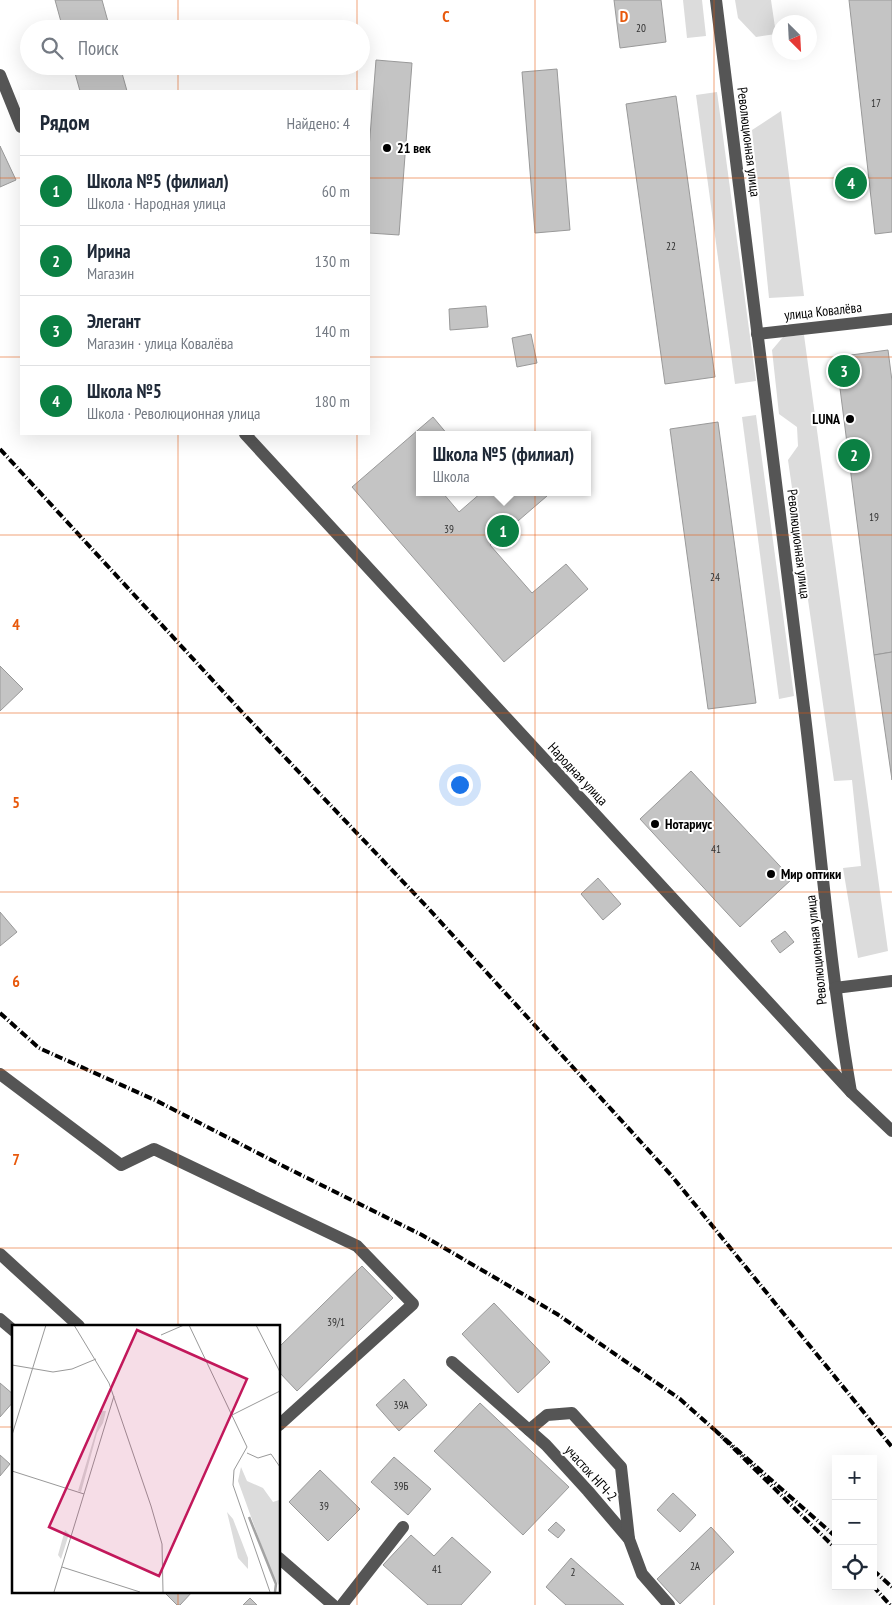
<!DOCTYPE html>
<html lang="ru">
<head>
<meta charset="utf-8">
<style>
	:root { --surface:#fff; --page:#f2f2f3; --text:#1f2937; --muted:#747a83; --line:#e0e1e3; --accent:#0b8043 }
	body { margin:0; font-family:"PT Sans Narrow",sans-serif; background:var(--page); color:var(--text) }
	.controls { position:absolute; right:15px; bottom:15px; display:grid; overflow:hidden; border-radius:0px; box-shadow:0 5px 20px #0002 }
	.controls button { width:45px; height:45px; display:grid; place-items:center; padding:0; border:0; border-bottom:1px solid var(--line); background:var(--surface); color:var(--text); font:25px sans-serif }
	.compass { position:absolute; left:772px; top:15px; width:45px; height:45px; border-radius:50%; background:var(--surface); box-shadow:0 5px 20px #0002; rotate:156deg }
	.you { position:absolute; left:459px; top:784px; width:18px; height:18px; margin:-12px; border:4px solid #fff; border-radius:50%; background:#1a73e8; box-shadow:0 0 0 8px #1a73e833 }
	.badge { display:grid; place-items:center; width:32px; height:32px; border-radius:50%; background:var(--accent); color:#fff; font-size:16px; font-weight:700 }
	.pin { position:absolute; translate:-50% -50%; border:2px solid #fff; box-shadow:0 1px 5px #0006 }
	.popup { position:absolute; left:416px; top:431px; width:175px; height:65px; box-sizing:border-box; display:grid; place-content:center; border-radius:0px; background:var(--surface); filter:drop-shadow(0 1px 4px #0005); font-size:16px; white-space:nowrap; color:var(--muted) }
	.popup b { font-size:19px; color:var(--text) }
	.popup::after { content:''; position:absolute; left:50%; top:100%; margin-left:-10px; border:10px solid transparent; border-top-color:var(--surface) }
	.list { margin:0; padding:0; list-style:none }
	h2 { display:flex; justify-content:space-between; align-items:center; height:65px; margin:0; padding:0 20px; font-size:21px }
	h2 small { font-size:16px; font-weight:400; color:var(--muted) }
	.list li { display:grid; grid-template-columns:32px 1fr auto; gap:15px; align-items:center; box-sizing:border-box; height:70px; padding:0 20px; border-top:1px solid var(--line) }
	.list b { display:block; font-size:19px; white-space:nowrap }
	.list p { margin:0; font-size:16px; white-space:nowrap; color:var(--muted) }
	.list em { font-size:16px; font-style:normal; color:var(--muted) }
	.icon { flex:none; width:28px; height:28px; fill:none; stroke:currentColor; stroke-width:2; stroke-linecap:round; stroke-linejoin:round }
	.map { position:relative; flex:none; width:892px; height:1605px; overflow:hidden }
	.search { position:absolute; background:var(--surface); box-shadow:0 5px 20px #0002; left:20px; top:20px; width:350px; height:55px; display:flex; align-items:center; gap:12px; box-sizing:border-box; padding:0 18px; border-radius:28px; color:var(--muted); font-size:19px }
	.panel { position:absolute; background:var(--surface); box-shadow:0 5px 20px #0002; left:20px; top:90px; width:350px; height:345px; border-radius:0px }
	.map>svg:first-child { display:block }
	.green { fill:#dcdcdc }
	.building { fill:#c4c4c4; stroke:#999 }
	.lines { fill:none; stroke-linecap:round; stroke-linejoin:round }
	.minor { stroke:#555; stroke-width:12 }
	.rail { stroke:#000; stroke-width:4; stroke-dasharray:8 2.5 1 2.5; stroke-linecap:butt }
	.grid { fill:none; stroke:#e8590c; stroke-width:1; stroke-opacity:0.55 }
	.poi-dot { fill:#000; stroke:#fff; stroke-width:2 }
	.labels { text-anchor:middle; dominant-baseline:central; stroke-width:4; stroke-linejoin:round; paint-order:stroke }
	.number-label { font-size:11px; fill:#313131 }
	.street-label { font-size:14px; fill:#000; stroke:#fff }
	.poi-label { font-size:14px; font-weight:bold; fill:#000; stroke:#fff; text-anchor:start }
	.inset-river { fill:none; stroke:#a3a3a3; stroke-width:2.5 }
	.inset-road { fill:none; stroke:#999; stroke-width:1 }
	.view { fill:#c2185b; fill-opacity:0.15; stroke:#c2185b; stroke-width:2.5 }
	.inset-edge { fill:none; stroke:#000; stroke-width:2.5 }
	.grid-label { font-size:16px; text-anchor:middle; font-weight:bold; fill:#e8590c; stroke:#fff; stroke-width:4; stroke-linejoin:round; paint-order:stroke }
</style>
</head>
<body>
<div class="map">
<svg width="892" height="1605" viewBox="0 0 892 1605">
	<rect width="100%" height="100%" fill="#fff"/>
	<g class="green">
		<polygon points="683,0 702,0 706,36 687,38"/>
		<polygon points="735,0 771,0 776,34 756,37 738,18"/>
		<polygon points="717,92 756,381 735,384 696,95"/>
		<polygon points="781,111 804,296 769,298 752,130"/>
		<polygon points="804,335 888,951 858,958 843,868 861,866 852,780 834,781 788,460 798,446 797,427 779,414 772,350 783,337"/>
		<polygon points="756,415 794,696 779,699 742,417"/>
	</g>
	<g class="building">
		<polygon points="55,0 102,0 110,29 63,29"/>
		<polygon points="614,0 661,0 666,42 620,48"/>
		<polygon points="849,0 892,0 892,232 875,234"/>
		<polygon points="376,60 412,63 399,235 369,233 369,149"/>
		<polygon points="73,66 120,66 127,91 80,91"/>
		<polygon points="557,69 570,230 535,233 522,72"/>
		<polygon points="676,96 715,377 665,384 626,104"/>
		<polygon points="0,146 16,180 0,187"/>
		<polygon points="486,306 488,327 450,330 449,309"/>
		<polygon points="531,334 537,363 517,367 512,338"/>
		<polygon points="888,350 892,381 892,652 874,655 836,357"/>
		<polygon points="433,417 448,435 419,435 419,463 418,464 419,466 419,492 442,492 459,512 482,492 544,492 547,496 490,545 532,593 566,564 588,589 504,662 352,487"/>
		<polygon points="718,422 756,703 708,709 670,429"/>
		<polygon points="892,652 892,780 874,655"/>
		<polygon points="0,666 23,689 0,711"/>
		<polygon points="691,771 792,879 740,927 640,819"/>
		<polygon points="598,878 621,904 603,920 581,894"/>
		<polygon points="0,912 17,932 0,946"/>
		<polygon points="785,931 794,942 780,953 771,941"/>
		<polygon points="362,1266 393,1298 297,1391 279,1372 279,1347"/>
		<polygon points="494,1303 550,1362 518,1393 462,1334"/>
		<polygon points="404,1379 427,1405 399,1431 376,1405"/>
		<polygon points="0,1383 14,1395 14,1401 0,1417"/>
		<polygon points="480,1403 569,1487 523,1535 434,1451"/>
		<polygon points="0,1455 10,1464 0,1476"/>
		<polygon points="394,1457 431,1489 408,1515 371,1482"/>
		<polygon points="320,1470 360,1509 328,1541 289,1502"/>
		<polygon points="673,1493 696,1515 680,1532 657,1510"/>
		<polygon points="556,1522 565,1530 558,1538 548,1530"/>
		<polygon points="711,1527 734,1552 680,1604 657,1579"/>
		<polygon points="411,1535 434,1556 452,1537 491,1572 461,1605 428,1605 383,1565"/>
		<polygon points="571,1558 624,1605 566,1605 546,1587"/>
		<polygon points="163,1591 193,1591 180,1605 177,1605"/>
		<polygon points="250,1598 257,1605 243,1605"/>
	</g>
	<g class="lines">
		<g class="minor">
			<path d="M716,0C746,236 775,472 804,708C820,836 829,965 851,1092"/>
			<polyline points="0,75 21,127"/>
			<polyline points="757,334 892,319"/>
			<polyline points="245,434 851,1092 892,1131"/>
			<polyline points="835,988 892,981"/>
			<polyline points="0,1074 121,1165 154,1149 357,1246 413,1304 279,1425"/>
			<polyline points="0,1254 79,1326"/>
			<polyline points="0,1319 14,1331"/>
			<polyline points="452,1362 546,1445 588,1491 629,1539 642,1574 669,1605"/>
			<polyline points="529,1430 547,1415 572,1413 621,1467 629,1539"/>
			<polyline points="279,1558 333,1605"/>
			<polyline points="342,1605 403,1527"/>
		</g>
		<g class="rail">
			<polyline points="0,449 241,711 428,908 671,1175 892,1447"/>
			<polyline points="0,1013 39,1048 157,1101 281,1165 422,1235 557,1314 680,1399 717,1432"/>
			<polyline points="836,1537 717,1432 836,1549"/>
			<polyline points="873,1570 892,1587"/>
			<polyline points="873,1586 890,1605"/>
		</g>
	</g>
	<path class="grid" d="M178,0V29M357,0V29M535,0V1605M714,0V1605M178,66V91M357,66V91M0,178H21M369,178H892M0,357H21M369,357H892M178,434V1326M357,434V1605M0,535H892M0,713H892M0,892H892M0,1070H892M0,1248H892M0,1427H14M279,1427H892M178,1591V1605"/>
	<g class="poi-dot">
		<circle cx="387" cy="148" r="5"/>
		<circle cx="850" cy="419" r="5"/>
		<circle cx="655" cy="824" r="5"/>
		<circle cx="771" cy="874" r="5"/>
	</g>
	<g class="labels">
		<g class="number-label">
			<text x="641" y="28">20</text>
			<text x="876" y="103">17</text>
			<text x="671" y="246">22</text>
			<text x="874" y="517">19</text>
			<text x="449" y="529">39</text>
			<text x="715" y="577">24</text>
			<text x="716" y="849">41</text>
			<text x="336" y="1322">39/1</text>
			<text x="401" y="1405">39А</text>
			<text x="401" y="1486">39Б</text>
			<text x="324" y="1506">39</text>
			<text x="695" y="1566">2А</text>
			<text x="437" y="1569">41</text>
			<text x="573" y="1572">2</text>
		</g>
		<g class="street-label">
			<text transform="translate(749 142) rotate(83)">Революционная улица</text>
			<text transform="translate(823 311) rotate(-6)">улица Ковалёва</text>
			<text transform="translate(799 544) rotate(83)">Революционная улица</text>
			<text transform="translate(578 774) rotate(47)">Народная улица</text>
			<text transform="translate(816 950) rotate(-96)">Революционная улица</text>
			<text transform="translate(591 1473) rotate(48)">участок НГЧ-2</text>
		</g>
		<g class="poi-label">
			<text x="397" y="148">21 век</text>
			<text x="840" y="419" text-anchor="end">LUNA</text>
			<text x="665" y="824">Нотариус</text>
			<text x="781" y="874">Мир оптики</text>
		</g>
	</g>
	<g transform="translate(12 1325)">
		<rect width="268" height="268" fill="#fff"/>
		<path d="M90,86H94L91,98L85,108L69,167L66,166ZM229,142L235,156L251,163L261,177L267,175V260L261,252L226,156ZM215,187L221,194L236,233V244L226,233ZM53,205L57,209L49,234L46,230Z" fill="#dcdcdc"/>
		<path class="inset-river" d="M237,192L264,259L263,267"/>
		<path class="inset-road" d="M62,0L97,58L139,181L150,219L151,267M177,0L235,122L222,145L221,160L258,267M244,0L268,47M149,10L172,0M0,40L41,47L60,44L84,34M220,90L268,66M0,110L34,0M235,128L246,133L259,129L268,142M0,146L72,169M50,242L128,267M42,267L102,71"/>
		<path class="view" d="M125,5L235,54L147,251L37,202Z"/>
		<rect width="268" height="268" class="inset-edge"/>
	</g>
	<g class="grid-label">
		<text x="446" y="22">C</text>
		<text x="624" y="22">D</text>
		<text x="16" y="630">4</text>
		<text x="16" y="808">5</text>
		<text x="16" y="987">6</text>
		<text x="16" y="1165">7</text>
	</g>
</svg>
<div class="controls">
<button>+</button>
<button>−</button>
<button><svg class="icon" aria-label="locate" viewBox="0 0 24 24"><circle cx="12" cy="12" r="6"/><path d="M12 2v4M12 18v4M2 12h4M18 12h4"/></svg></button>
</div>
<svg class="compass" viewBox="-18 -18 36 36"><path d="M0-13l5 13h-10z" fill="#e53935"/><path d="M0 13l5-13h-10z" fill="#747a83"/></svg>
<div class="you"></div>
<div class="pin badge" style="left:503px;top:531px">1</div>
<div class="popup"><b>Школа №5 (филиал)</b>Школа</div>
<div class="pin badge" style="left:854px;top:455px">2</div>
<div class="pin badge" style="left:844px;top:371px">3</div>
<div class="pin badge" style="left:851px;top:183px">4</div>
<div class="search"><svg class="icon" aria-label="search" viewBox="0 0 24 24"><circle cx="10" cy="10" r="6"/><path d="M15 15l6 6"/></svg>Поиск</div>
<section class="panel">
<h2>Рядом<small>Найдено: 4</small></h2>
<ul class="list">
<li><span class="badge">1</span><div><b>Школа №5 (филиал)</b><p>Школа · Народная улица</p></div><em>60 m</em></li>
<li><span class="badge">2</span><div><b>Ирина</b><p>Магазин</p></div><em>130 m</em></li>
<li><span class="badge">3</span><div><b>Элегант</b><p>Магазин · улица Ковалёва</p></div><em>140 m</em></li>
<li><span class="badge">4</span><div><b>Школа №5</b><p>Школа · Революционная улица</p></div><em>180 m</em></li>
</ul>
</section>
</div>
</body>
</html>
